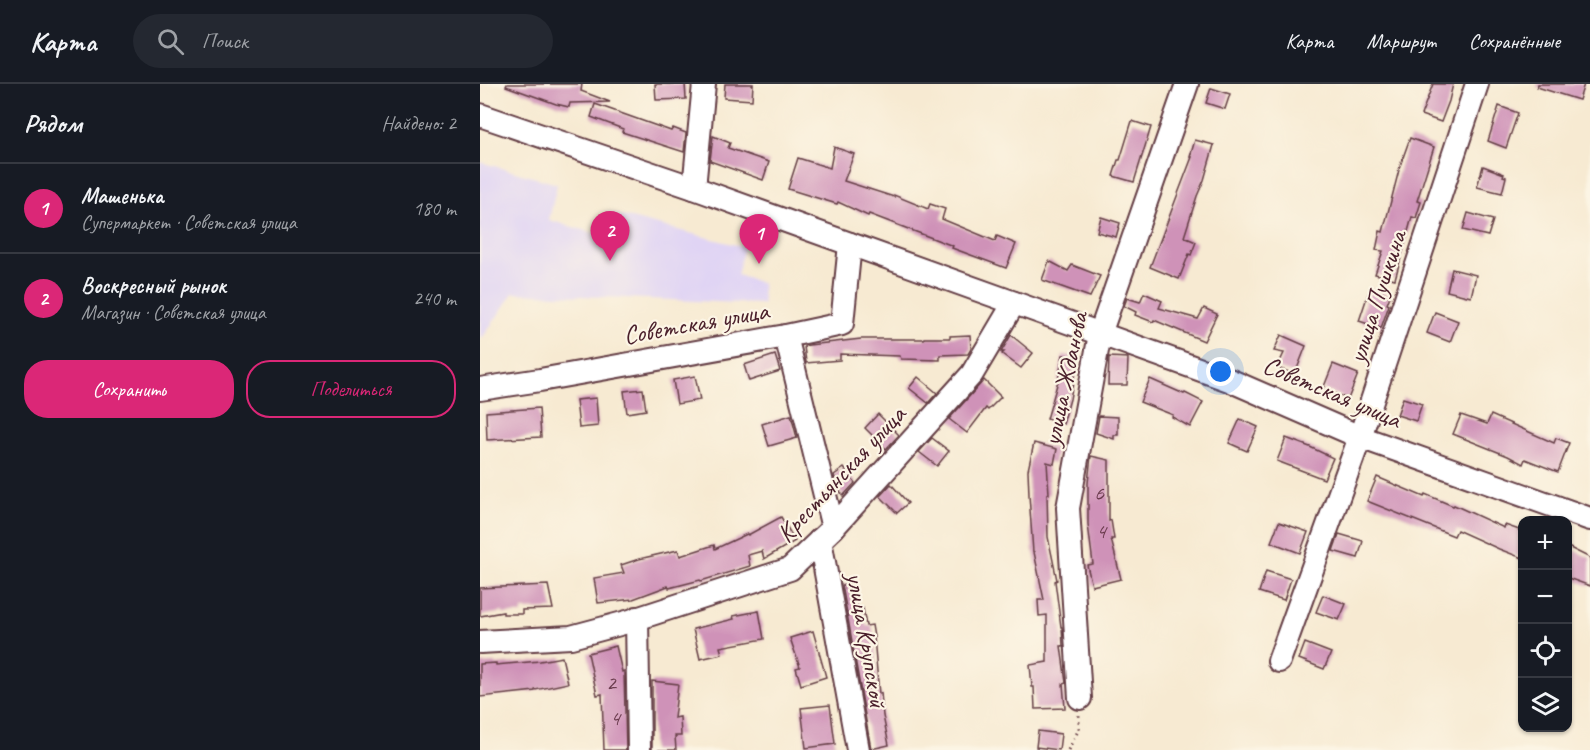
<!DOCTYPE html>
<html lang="ru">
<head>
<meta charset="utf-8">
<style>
	:root { --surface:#171b24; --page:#242831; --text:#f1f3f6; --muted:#9ea1a6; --line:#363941; --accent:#db2777 }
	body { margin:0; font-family:Caveat,sans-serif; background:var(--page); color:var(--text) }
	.controls { position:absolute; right:18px; bottom:18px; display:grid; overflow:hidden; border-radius:12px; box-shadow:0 2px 4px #0004 }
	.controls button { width:54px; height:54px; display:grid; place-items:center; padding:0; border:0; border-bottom:2px solid var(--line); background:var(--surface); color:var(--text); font:30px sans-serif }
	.you { position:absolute; left:741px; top:288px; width:21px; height:21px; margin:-15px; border:4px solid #fff; border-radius:50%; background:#1a73e8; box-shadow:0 0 0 9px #1a73e833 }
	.badge { display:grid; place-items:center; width:39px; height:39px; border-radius:50%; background:var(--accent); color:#fff; font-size:20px; font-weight:700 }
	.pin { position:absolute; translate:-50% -50px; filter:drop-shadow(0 2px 3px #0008) }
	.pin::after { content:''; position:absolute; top:32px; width:21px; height:18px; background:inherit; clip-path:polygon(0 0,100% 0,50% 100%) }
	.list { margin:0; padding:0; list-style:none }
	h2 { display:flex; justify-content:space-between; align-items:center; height:78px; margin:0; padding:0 24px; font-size:26px }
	h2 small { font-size:20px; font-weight:400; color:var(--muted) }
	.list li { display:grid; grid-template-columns:39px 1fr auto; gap:18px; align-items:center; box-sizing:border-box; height:90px; padding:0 24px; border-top:2px solid var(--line) }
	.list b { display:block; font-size:22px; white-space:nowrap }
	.list p { margin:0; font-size:20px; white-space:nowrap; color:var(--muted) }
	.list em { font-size:20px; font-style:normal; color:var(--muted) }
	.actions { display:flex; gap:12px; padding:18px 24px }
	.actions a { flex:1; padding:14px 0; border:2px solid var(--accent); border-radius:24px; text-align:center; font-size:21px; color:var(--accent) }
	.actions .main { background:var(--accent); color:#fff }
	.icon { flex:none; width:33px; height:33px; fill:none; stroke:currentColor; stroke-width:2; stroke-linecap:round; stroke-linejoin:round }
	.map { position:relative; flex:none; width:1110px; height:666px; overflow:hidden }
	header { display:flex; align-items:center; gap:36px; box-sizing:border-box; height:84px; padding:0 30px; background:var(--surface); border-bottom:2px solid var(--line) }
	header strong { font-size:28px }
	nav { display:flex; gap:33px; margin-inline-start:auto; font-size:21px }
	.search { width:420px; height:54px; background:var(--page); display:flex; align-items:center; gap:15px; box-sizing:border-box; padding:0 21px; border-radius:33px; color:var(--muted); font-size:22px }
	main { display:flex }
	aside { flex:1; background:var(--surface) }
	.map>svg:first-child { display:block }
	.built { fill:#e0d4f4 }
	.building { fill:#cf92b8 }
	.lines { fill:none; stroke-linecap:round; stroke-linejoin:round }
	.minor-casing { stroke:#643d44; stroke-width:26 }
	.path { stroke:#643d44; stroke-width:3; stroke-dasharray:1.5 4.5; stroke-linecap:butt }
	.minor { stroke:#fff; stroke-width:22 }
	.labels { text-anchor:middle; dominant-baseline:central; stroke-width:4.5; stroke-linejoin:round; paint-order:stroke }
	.number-label { font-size:22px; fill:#6b3c4e }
	.street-label { font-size:26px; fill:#4a1f2b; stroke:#fcf5e5 }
</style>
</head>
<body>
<header>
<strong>Карта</strong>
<div class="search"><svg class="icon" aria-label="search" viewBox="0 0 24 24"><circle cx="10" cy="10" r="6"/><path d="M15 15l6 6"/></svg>Поиск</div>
<nav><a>Карта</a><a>Маршрут</a><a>Сохранённые</a></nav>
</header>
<main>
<aside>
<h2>Рядом<small>Найдено: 2</small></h2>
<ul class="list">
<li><span class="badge">1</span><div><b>Машенька</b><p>Супермаркет · Советская улица</p></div><em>180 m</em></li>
<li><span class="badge">2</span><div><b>Воскресный рынок</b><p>Магазин · Советская улица</p></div><em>240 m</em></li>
</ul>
<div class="actions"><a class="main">Сохранить</a><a>Поделиться</a></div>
</aside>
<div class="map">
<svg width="1110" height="666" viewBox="0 0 1110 666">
	<rect width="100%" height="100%" fill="#fcf5e5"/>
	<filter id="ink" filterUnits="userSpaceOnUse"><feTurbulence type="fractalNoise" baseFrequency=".0167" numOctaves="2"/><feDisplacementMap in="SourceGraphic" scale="12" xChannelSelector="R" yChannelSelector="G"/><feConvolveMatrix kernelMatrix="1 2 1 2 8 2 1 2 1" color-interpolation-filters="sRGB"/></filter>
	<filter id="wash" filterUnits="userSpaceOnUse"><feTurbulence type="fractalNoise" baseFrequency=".008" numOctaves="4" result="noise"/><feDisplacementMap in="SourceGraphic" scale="24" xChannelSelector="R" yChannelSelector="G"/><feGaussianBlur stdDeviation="1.35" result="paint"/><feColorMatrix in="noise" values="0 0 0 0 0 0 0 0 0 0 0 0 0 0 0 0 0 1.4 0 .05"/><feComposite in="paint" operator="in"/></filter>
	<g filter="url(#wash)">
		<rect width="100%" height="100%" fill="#f7ead2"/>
		<polygon class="built" points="0,78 77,100 69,136 123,152 127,128 264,163 257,191 282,199 283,220 33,209 3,253 0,253"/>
		<g id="blocks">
			<g class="building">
				<polygon points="27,0 102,0 101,7 130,18 90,19 89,23 76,20 26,2"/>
				<polygon points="175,0 205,0 206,15 176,16"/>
				<polygon points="245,0 273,0 272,16 244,14"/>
				<polygon points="953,0 973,0 969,17 961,38 941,31"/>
				<polygon points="1058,0 1104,0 1099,16 1057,3"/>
				<polygon points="731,4 750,10 745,25 726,19"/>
				<polygon points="115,20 191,47 193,44 206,49 204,68 142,48 143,45 111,33"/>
				<polygon points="1019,22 1038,29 1026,64 1008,57"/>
				<polygon points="652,37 671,43 654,98 633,92 638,76 640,76"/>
				<polygon points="233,52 250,59 248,64 289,78 283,96 230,77"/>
				<polygon points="930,54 954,63 937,117 941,118 936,134 932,133 915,195 895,190 903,167 896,166 900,147 903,148 920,82"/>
				<polygon points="715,56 734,61 724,96 717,112 704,153 716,158 711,171 709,170 699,195 670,183 712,73 710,73"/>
				<polygon points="354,63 374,70 364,97 414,113 414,111 448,125 450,120 465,125 462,135 515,157 517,152 536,160 526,184 472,164 473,162 389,130 388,132 358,118 357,120 308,105 318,74 350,84"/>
				<polygon points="1003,82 1024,90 1023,92 1026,93 1022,109 997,103"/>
				<polygon points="988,129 1013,136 1008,152 983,146"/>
				<polygon points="621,133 640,139 636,153 617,148"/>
				<polygon points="569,177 588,187 592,181 620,192 610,213 562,196"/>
				<polygon points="972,185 996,191 991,213 967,207"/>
				<polygon points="890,204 910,212 907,220 909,221 901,244 879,237"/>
				<polygon points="664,209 682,217 679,224 718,235 724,224 737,230 724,257 674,236 673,238 655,231 656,228 644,222 647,214 660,218"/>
				<polygon points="955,228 978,237 970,258 947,249"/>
				<polygon points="490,251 491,265 488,270 460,271 460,276 421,275 420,272 360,270 360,276 326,279 326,278 324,262 329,261 381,255 444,255 444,254 470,254 470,252"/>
				<polygon points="531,251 553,269 541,284 522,270 524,268 521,268"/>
				<polygon points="801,251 826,262 815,290 797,284 804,269 794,267"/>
				<polygon points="295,271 300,287 269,297 264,281"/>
				<polygon points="583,271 598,273 590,315 583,340 567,335 578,297"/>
				<polygon points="629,273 648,274 647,301 628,301"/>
				<polygon points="853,280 878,290 868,315 843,305"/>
				<polygon points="215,292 220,316 197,320 193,296"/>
				<polygon points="438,293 457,309 448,319 429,304"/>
				<polygon points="670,295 704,310 705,309 723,318 710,343 692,333 693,331 660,318"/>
				<polygon points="504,296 521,313 508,326 506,324 487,349 469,335"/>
				<polygon points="163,305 166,326 147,329 144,307"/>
				<polygon points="116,314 118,342 99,344 96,316"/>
				<polygon points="923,314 942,320 936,337 917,331"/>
				<polygon points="59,324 61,353 7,356 6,328"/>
				<polygon points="398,330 419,351 406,365 385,344"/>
				<polygon points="311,331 317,354 289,362 282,340"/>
				<polygon points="981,331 1007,340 1011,331 1074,359 1076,354 1089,359 1078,388 1045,375 1043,380 1028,372 973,350"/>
				<polygon points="619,332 638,333 638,351 634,351 634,355 616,349"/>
				<polygon points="760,335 778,343 767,367 749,359"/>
				<polygon points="452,354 469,367 457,382 439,368"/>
				<polygon points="806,354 830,363 853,374 844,395 797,377"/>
				<polygon points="554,359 577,365 574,380 567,378 569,410 567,410 568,453 577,496 575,497 581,543 582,543 583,562 581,562 586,599 583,600 585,624 555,625 554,603 552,603 550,581 567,578 567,531 559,532 558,516 564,516 554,468 553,468 549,411 548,386"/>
				<polygon points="611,372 629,376 629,437 631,436 634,455 631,455 641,495 612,502 607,481 613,480 608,440 608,399"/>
				<polygon points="364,384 375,399 363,412 357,402 354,391"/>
				<polygon points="897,393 944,413 945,410 973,422 974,421 1024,444 1025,441 1042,447 1042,474 1019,465 977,446 974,452 887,417"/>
				<polygon points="411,400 428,419 417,429 400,412"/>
				<polygon points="301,433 315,457 284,475 282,467 268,471 270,482 221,497 220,496 189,504 188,502 153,515 118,519 114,494 144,489 141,481 159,475 198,466 200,472 234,461 235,465 267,450 268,451"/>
				<polygon points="799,438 828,448 820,469 791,458"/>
				<polygon points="859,450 883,457 878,474 853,467"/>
				<polygon points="1088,463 1110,474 1110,502 1088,494"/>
				<polygon points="786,487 811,495 804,516 779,508"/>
				<polygon points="373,499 377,525 383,524 386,542 392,541 394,553 399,610 401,609 403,632 409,661 391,665 362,501"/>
				<polygon points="68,501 73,525 42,526 42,530 23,530 23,528 0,532 0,504"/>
				<polygon points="843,511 866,520 859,536 836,528"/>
				<polygon points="279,527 284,555 240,563 242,570 220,575 213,545 254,535 253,532"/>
				<polygon points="333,547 346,593 321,601 316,584 320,583 310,554"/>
				<polygon points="825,559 851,569 844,585 819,575"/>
				<polygon points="136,562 142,588 144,587 144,589 146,666 124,666 122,610 117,611 108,569"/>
				<polygon points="82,573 88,599 55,606 55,607 0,613 0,580 16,579 16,581 60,577"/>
				<polygon points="172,597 198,600 194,634 200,633 201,652 195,652 196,666 172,666"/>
				<polygon points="350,621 355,660 326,664 321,624"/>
				<polygon points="558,647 581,650 579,666 556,663"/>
			</g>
		</g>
	</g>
	<g filter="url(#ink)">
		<use href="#blocks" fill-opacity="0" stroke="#643d44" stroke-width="1.5"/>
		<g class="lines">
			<defs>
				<g id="minor">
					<polyline points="0,31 214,104 749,296 880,353 1110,435"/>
					<polyline points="214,104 224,0"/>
					<polyline points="306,252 353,444"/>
					<polyline points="0,305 60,296 306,252 362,240 370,160"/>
					<polyline points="340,456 378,666"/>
					<polyline points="157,534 159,666"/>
					<polyline points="0,558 91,553 147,538 310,485 353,444 492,290 534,219"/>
					<polyline points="799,577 880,353 997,0"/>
					<polyline points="600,614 588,424 620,250 707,0"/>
				</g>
			</defs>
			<use href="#minor" class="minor-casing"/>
			<polyline class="path" points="588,666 599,645 599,631"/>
			<use href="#minor" class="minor"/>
		</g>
	</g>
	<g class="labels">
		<g class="number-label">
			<text x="619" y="409">6</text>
			<text x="621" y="447">4</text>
			<text x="131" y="599">2</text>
			<text x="135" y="634">4</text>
		</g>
		<g class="street-label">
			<text transform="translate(897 213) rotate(-72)">улица Пушкина</text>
			<text transform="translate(216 239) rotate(-10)">Советская улица</text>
			<text transform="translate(585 295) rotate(-78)">улица Жданова</text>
			<text transform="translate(852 308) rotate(23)">Советская улица</text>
			<text transform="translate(361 390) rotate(-47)">Крестьянская улица</text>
			<text transform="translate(387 556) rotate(80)">улица Крупской</text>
		</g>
	</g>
</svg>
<div class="controls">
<button>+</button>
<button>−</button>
<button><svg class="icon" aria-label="locate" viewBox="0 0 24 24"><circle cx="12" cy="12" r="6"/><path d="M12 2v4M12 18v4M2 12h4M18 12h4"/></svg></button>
<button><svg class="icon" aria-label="layers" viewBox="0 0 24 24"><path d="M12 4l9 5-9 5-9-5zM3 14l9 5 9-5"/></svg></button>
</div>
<div class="you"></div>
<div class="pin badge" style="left:279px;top:180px">1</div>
<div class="pin badge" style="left:130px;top:177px">2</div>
</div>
</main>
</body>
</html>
